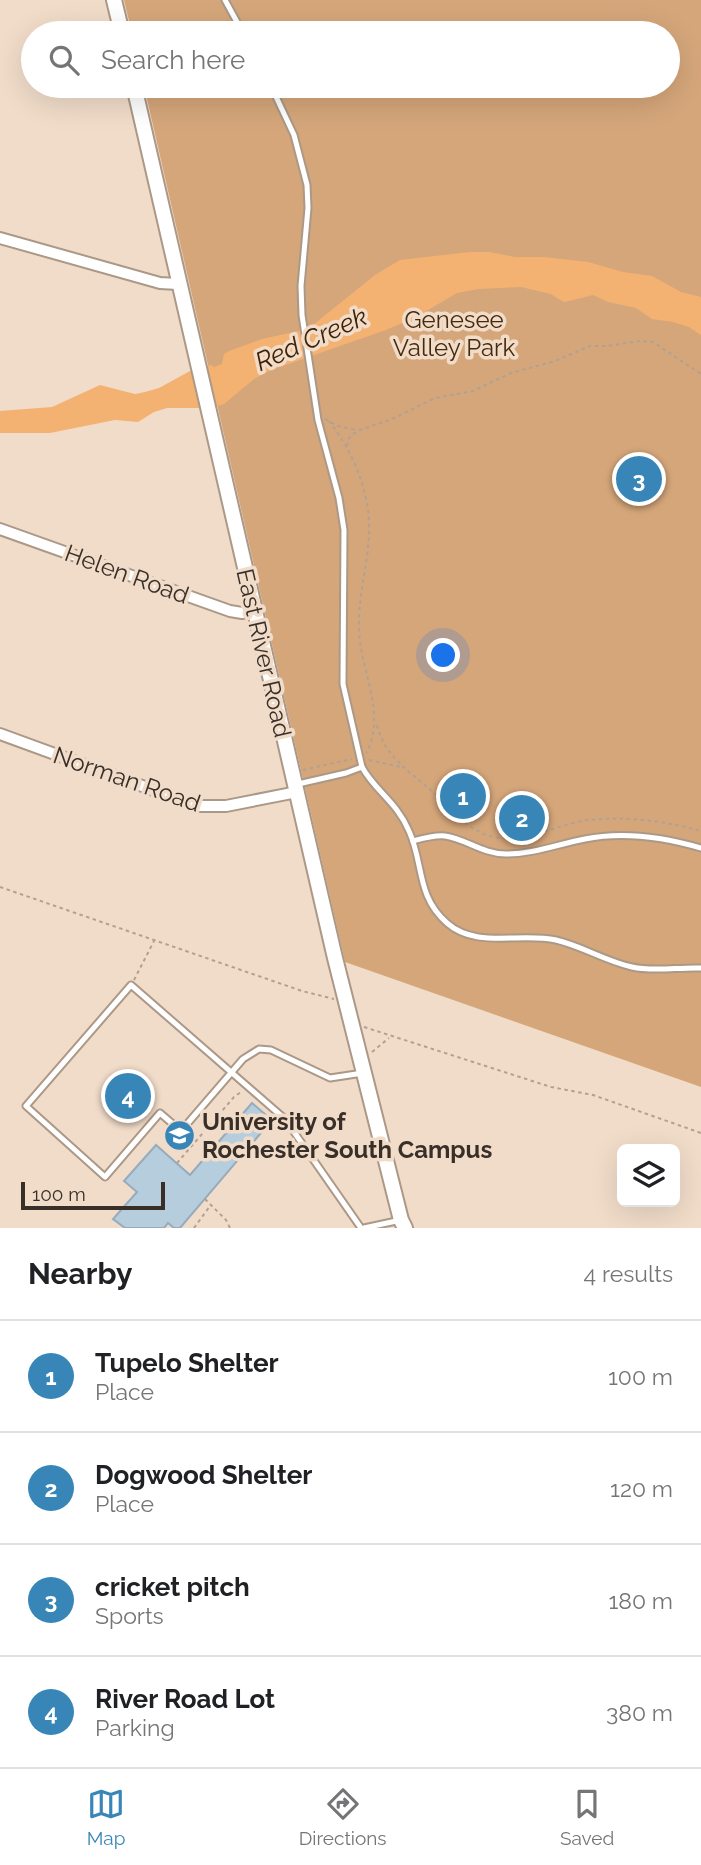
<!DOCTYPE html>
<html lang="en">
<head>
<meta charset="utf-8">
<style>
	:root { --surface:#fff; --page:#f6f6f6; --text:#202124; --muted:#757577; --line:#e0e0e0; --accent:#3886b8 }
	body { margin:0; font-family:Raleway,sans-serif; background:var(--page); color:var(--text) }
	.controls { position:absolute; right:21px; bottom:21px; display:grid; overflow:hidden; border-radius:10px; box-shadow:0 7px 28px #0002 }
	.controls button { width:63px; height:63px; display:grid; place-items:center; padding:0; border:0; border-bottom:2px solid var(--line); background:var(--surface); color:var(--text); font:35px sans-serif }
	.scale { position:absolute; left:21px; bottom:18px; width:144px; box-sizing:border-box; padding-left:7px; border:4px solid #382f28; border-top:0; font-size:19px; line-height:24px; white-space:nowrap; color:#382f28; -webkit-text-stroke:5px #f1dcc9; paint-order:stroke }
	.you { position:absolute; left:444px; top:656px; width:24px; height:24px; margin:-18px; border:5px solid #fff; border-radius:50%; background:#1a73e8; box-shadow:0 0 0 10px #1a73e833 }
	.badge { display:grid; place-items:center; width:46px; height:46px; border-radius:50%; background:var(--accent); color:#fff; font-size:23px; font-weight:700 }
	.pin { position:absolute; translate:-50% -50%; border:4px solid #fff; box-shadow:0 2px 7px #0006 }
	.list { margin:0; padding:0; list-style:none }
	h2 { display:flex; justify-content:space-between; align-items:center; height:91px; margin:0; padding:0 28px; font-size:30px }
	h2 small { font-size:23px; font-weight:400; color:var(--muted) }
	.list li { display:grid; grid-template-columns:46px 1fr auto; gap:21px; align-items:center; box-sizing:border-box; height:112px; padding:0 28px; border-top:2px solid var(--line) }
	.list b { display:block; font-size:26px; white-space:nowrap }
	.list p { margin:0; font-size:23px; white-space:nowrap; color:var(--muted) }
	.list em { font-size:23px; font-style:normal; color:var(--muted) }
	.icon { flex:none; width:38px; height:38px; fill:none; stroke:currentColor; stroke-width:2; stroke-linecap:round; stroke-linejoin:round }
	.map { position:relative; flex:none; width:701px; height:1228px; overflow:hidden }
	.search { position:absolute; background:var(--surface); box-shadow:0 7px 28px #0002; left:21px; right:21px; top:21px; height:77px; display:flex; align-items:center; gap:18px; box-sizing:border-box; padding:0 24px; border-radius:38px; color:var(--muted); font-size:26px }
	.sheet { height:539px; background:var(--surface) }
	nav { display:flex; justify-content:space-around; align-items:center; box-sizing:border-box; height:98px; border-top:2px solid var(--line); background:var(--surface); font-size:19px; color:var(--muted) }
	nav a { display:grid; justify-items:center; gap:4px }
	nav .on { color:var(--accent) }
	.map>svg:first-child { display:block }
	.green { fill:#d5a67a }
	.water { fill:#f4b272 }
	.building { fill:#b6cdde; stroke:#96acbd; stroke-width:2 }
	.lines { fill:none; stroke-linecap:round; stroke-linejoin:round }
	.service-casing { stroke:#ab9886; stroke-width:9 }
	.minor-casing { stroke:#ab9886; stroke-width:14 }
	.tertiary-casing { stroke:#ab9886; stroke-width:18 }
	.path { stroke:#b2a193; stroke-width:2; stroke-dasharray:3.5 3.5; stroke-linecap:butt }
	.service { stroke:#fff; stroke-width:5 }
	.minor { stroke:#fff; stroke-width:10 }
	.tertiary { stroke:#fff; stroke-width:14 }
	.labels { text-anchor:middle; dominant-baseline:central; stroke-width:7; stroke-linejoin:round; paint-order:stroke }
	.park-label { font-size:24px; fill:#452a0e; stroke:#f1dcc9 }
	.street-label { font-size:24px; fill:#382f28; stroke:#f1dcc9 }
	.poi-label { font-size:24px; font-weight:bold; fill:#382f28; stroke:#f1dcc9; text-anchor:start }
	.water-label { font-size:26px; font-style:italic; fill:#3d2206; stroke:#f1dcc9 }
</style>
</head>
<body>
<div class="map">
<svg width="701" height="1228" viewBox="0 0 701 1228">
	<rect width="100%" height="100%" fill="#f1dcc9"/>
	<polygon class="green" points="124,0 701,0 701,1087 345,962 144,86 668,86 668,33 132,33"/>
	<polygon class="water" points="470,252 489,252 515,257 544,257 588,262 623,272 652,276 681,292 701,297 701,335 689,327 673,322 652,319 636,308 608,302 593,295 565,302 560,300 551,294 521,287 478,289 457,293 416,317 386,330 271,370 254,379 224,404 210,408 167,408 154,412 138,422 115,420 50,433 0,433 0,411 52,407 100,385 135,394 145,392 159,388 190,371 211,365 214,367 222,364 224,354 229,351 262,339 308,329 375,275 400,260"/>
	<g class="building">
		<polygon points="512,811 532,813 531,825 511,823"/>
		<polygon points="252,1103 272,1120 180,1228 174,1228 168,1223 164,1228 125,1228 113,1219 137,1192 124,1181 156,1145 190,1175"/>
	</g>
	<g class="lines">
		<defs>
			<g id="service">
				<polyline points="225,0 243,33"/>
				<polyline points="271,86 294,135 307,185 308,208 301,286 302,315 318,420 339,498 344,530 343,684 362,767"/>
				<path d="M298,784L346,773L362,767C375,791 397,802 409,831C424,864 416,896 447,923C476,949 520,932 556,940C582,946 605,961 632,967C654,972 678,967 701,968"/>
				<path d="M413,841C424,838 434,835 445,836C466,839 483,854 506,854C533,854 559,844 585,839C624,831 663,837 701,848"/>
				<polyline points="361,1228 285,1119 131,985 26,1106 105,1177 160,1113 181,1131 243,1059 259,1049 271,1050 330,1078 363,1073"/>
				<polyline points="364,1228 401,1220"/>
			</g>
			<g id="minor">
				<polyline points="0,238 160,283 178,284"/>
				<polyline points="0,529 230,611 242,613 255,611"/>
				<polyline points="0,734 197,806 226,806 297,792"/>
			</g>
			<g id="tertiary">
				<polyline points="114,0 122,33"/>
				<polyline points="134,86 335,958 401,1220 405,1228"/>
			</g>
		</defs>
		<use href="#service" class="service-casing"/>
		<use href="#minor" class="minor-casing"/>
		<use href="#tertiary" class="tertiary-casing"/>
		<g class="path">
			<polyline points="325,419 338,426 356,430"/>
			<path d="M329,421C347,444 362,474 367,504C375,546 358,585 359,627C359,669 388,714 366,753"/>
			<polyline points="347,446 349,438 357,431 392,419 435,398 473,391 511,373 555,361 590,346 608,346 639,341 653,342 701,374"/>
			<path d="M377,725C383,752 405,769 426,786C444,801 462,825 484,834C517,848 555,824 589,820C626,816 665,821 701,831"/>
			<polyline points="369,760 401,767"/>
			<polyline points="303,770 352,759"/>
			<polyline points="0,887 302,991 334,999"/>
			<polyline points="134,980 154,941"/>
			<polyline points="364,1027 551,1087 593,1095 701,1133"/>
			<polyline points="372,1052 389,1038"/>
			<polyline points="177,1163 234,1097 241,1092"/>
			<polyline points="205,1199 226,1220 230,1228"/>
			<polyline points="194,1228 210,1206"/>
		</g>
		<use href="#service" class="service"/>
		<use href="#minor" class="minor"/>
		<use href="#tertiary" class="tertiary"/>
	</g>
	<defs>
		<symbol id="university-disc" viewBox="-11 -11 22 22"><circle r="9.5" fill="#3886b8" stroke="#f1dcc9"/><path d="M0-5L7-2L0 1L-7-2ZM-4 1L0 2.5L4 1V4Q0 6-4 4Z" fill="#fff"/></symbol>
	</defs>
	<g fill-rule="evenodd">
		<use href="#university-disc" x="162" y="1118" width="35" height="35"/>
	</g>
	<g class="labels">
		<g class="park-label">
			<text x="454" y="319">Genesee<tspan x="454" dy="28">Valley Park</tspan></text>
		</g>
		<g class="street-label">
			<text transform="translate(127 574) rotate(20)">Helen Road</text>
			<text transform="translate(264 653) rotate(77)">East River Road</text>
			<text transform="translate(127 779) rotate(19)">Norman Road</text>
		</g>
		<g class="poi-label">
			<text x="202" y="1121">University of<tspan x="202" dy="28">Rochester South Campus</tspan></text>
		</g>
		<g class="water-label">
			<text transform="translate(311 339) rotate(-24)">Red Creek</text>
		</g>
	</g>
</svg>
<div class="controls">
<button><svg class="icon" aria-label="layers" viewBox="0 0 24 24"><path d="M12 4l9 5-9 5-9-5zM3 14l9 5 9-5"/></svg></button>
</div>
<div class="scale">100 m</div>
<div class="you"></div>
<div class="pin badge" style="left:463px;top:796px">1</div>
<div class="pin badge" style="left:522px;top:818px">2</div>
<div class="pin badge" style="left:639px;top:479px">3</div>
<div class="pin badge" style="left:128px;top:1096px">4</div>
<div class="search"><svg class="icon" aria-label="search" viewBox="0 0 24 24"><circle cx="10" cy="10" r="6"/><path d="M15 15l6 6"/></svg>Search here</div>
</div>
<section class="sheet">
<h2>Nearby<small>4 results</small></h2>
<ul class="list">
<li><span class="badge">1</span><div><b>Tupelo Shelter</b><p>Place</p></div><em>100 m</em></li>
<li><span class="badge">2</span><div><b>Dogwood Shelter</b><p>Place</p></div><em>120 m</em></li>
<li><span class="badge">3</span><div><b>cricket pitch</b><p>Sports</p></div><em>180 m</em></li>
<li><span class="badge">4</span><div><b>River Road Lot</b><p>Parking</p></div><em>380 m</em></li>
</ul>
</section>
<nav>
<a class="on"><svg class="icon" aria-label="map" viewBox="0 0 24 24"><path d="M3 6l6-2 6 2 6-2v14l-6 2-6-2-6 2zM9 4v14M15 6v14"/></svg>Map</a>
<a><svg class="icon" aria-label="directions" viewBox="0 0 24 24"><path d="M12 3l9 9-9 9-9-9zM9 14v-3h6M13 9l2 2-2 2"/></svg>Directions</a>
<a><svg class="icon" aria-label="saved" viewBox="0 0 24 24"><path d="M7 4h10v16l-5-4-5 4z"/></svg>Saved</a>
</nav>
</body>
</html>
